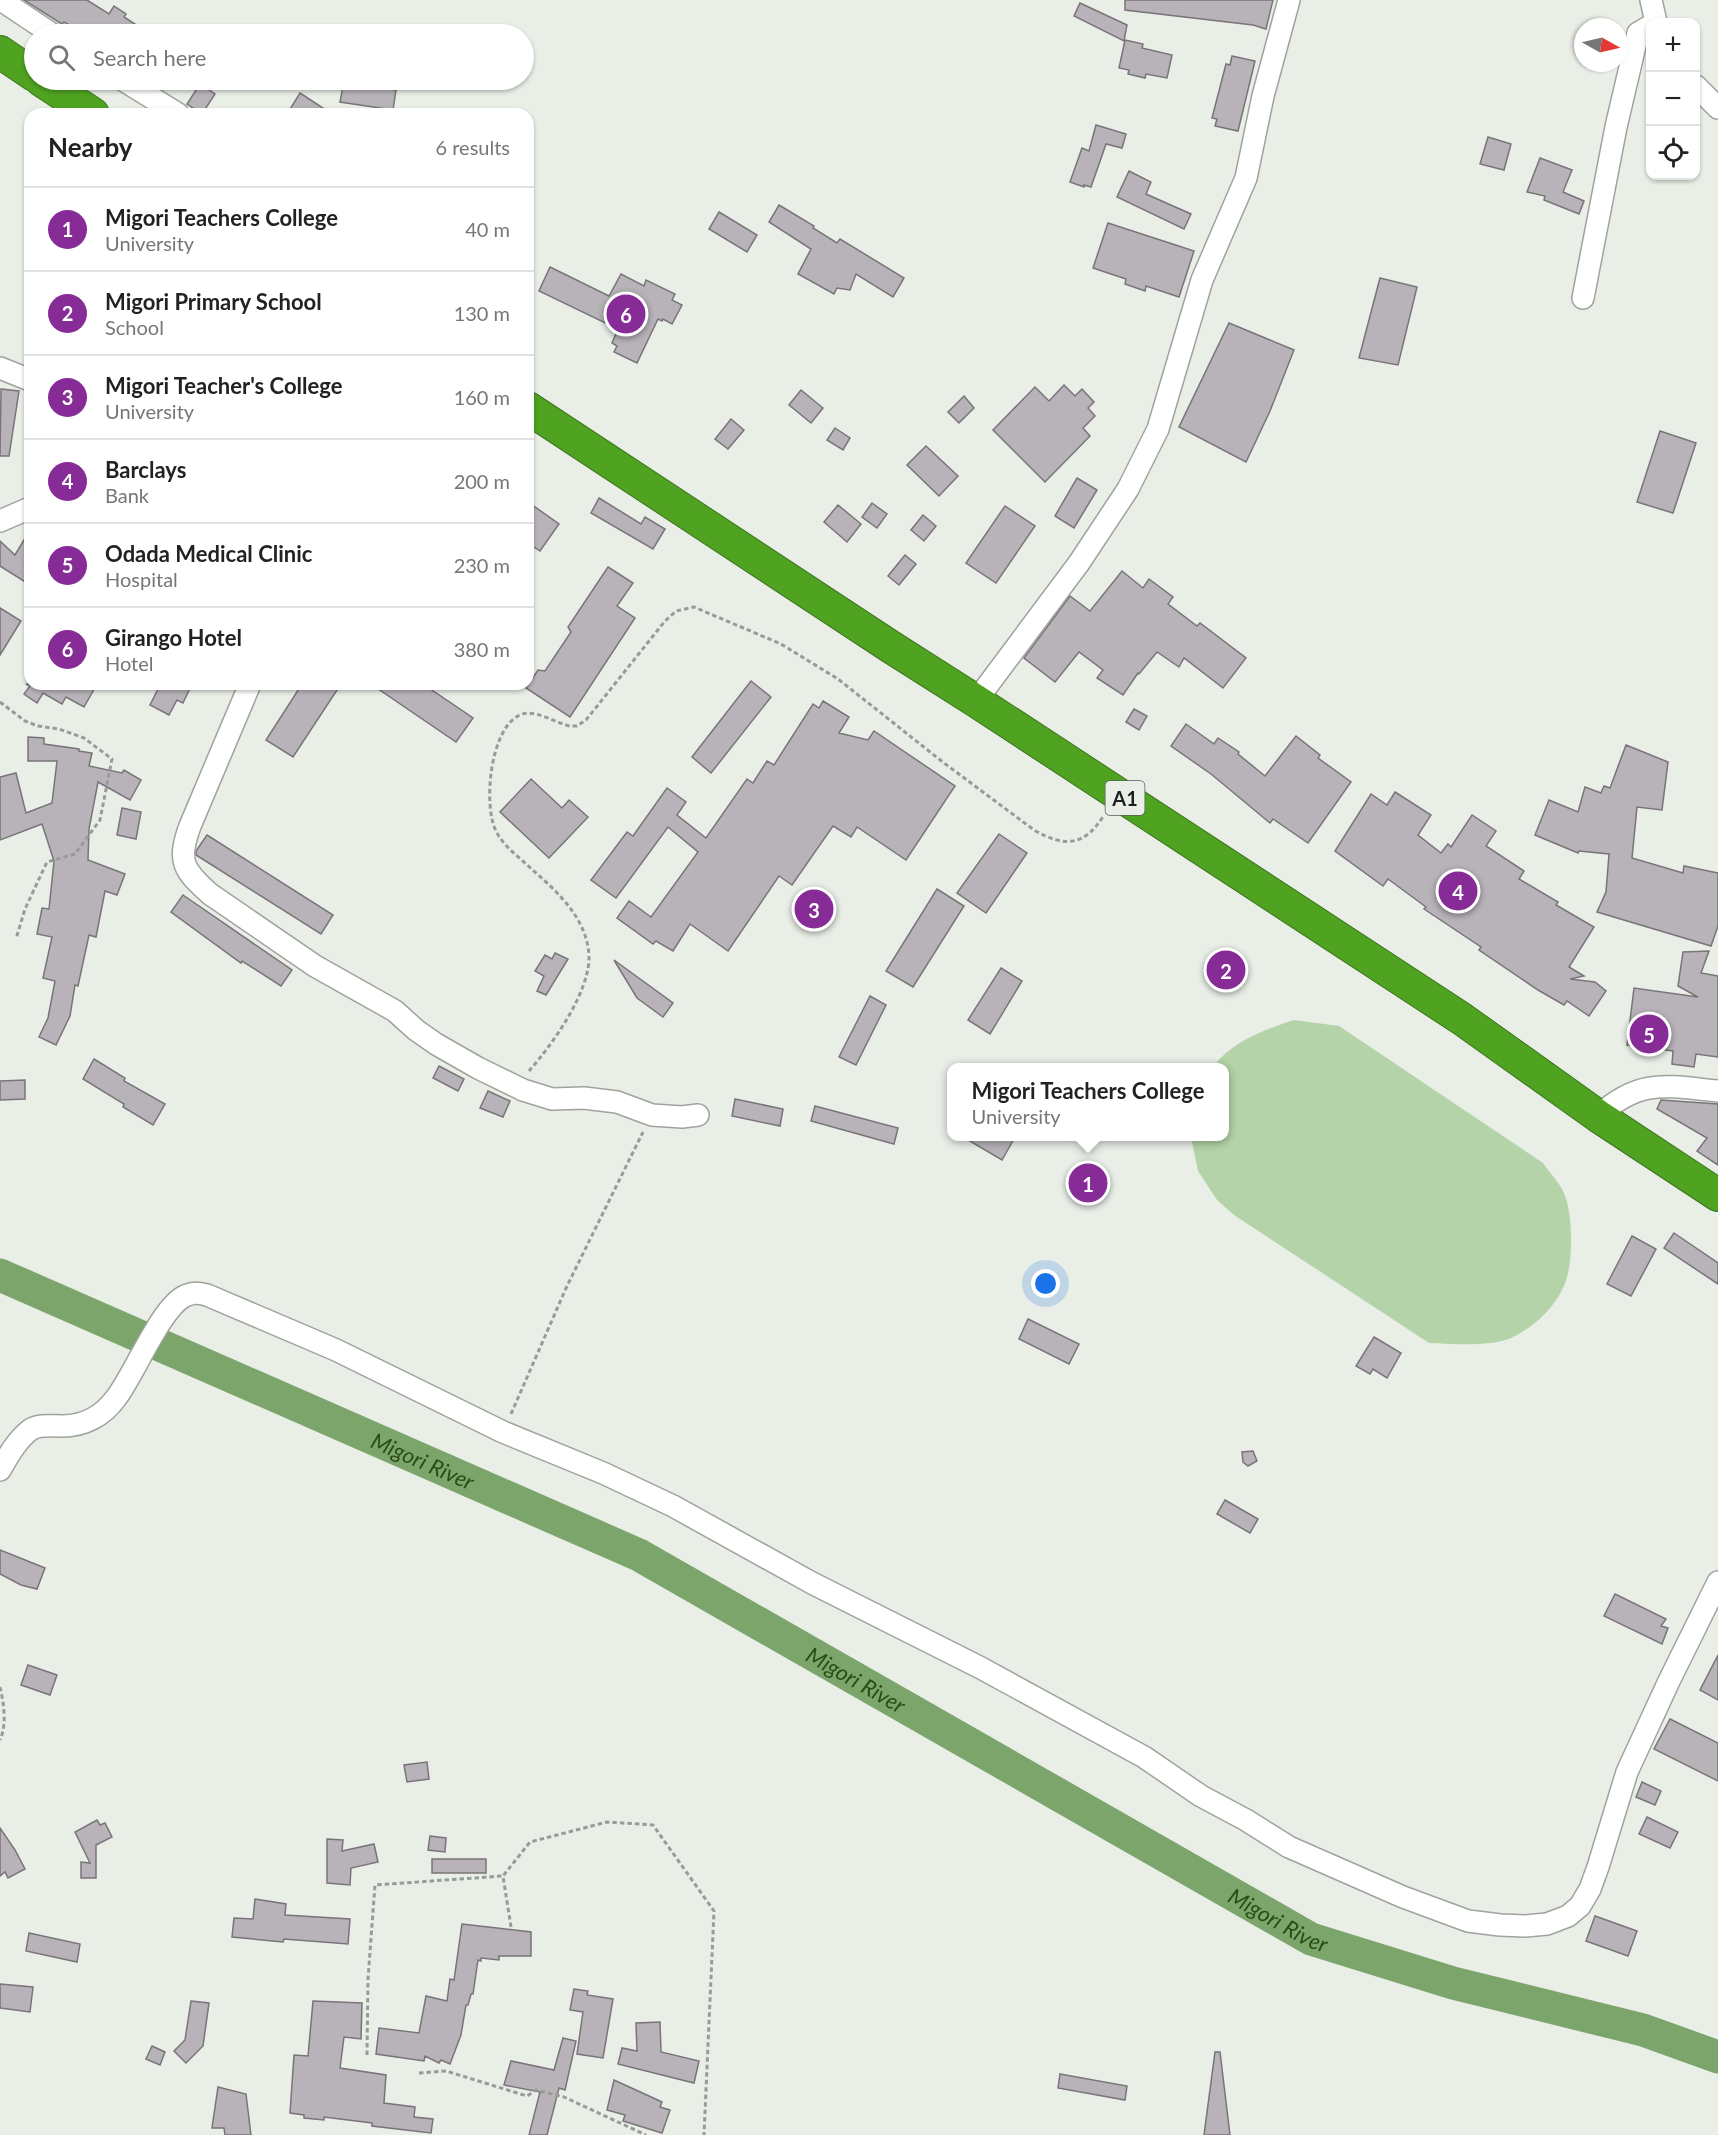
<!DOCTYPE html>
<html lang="en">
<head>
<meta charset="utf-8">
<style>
	:root { --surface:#fff; --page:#f6f6f6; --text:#222; --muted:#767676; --line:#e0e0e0; --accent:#872b97 }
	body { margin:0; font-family:Lato,sans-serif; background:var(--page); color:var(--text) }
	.controls { position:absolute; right:18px; top:18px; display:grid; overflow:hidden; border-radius:12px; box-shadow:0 2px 4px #0004 }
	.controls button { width:54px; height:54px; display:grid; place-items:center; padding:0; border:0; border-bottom:2px solid var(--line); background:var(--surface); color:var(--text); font:30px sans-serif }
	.compass { position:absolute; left:1574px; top:18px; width:54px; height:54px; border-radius:50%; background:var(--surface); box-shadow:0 2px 4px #0004; rotate:98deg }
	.you { position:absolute; left:1046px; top:1284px; width:21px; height:21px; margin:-15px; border:4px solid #fff; border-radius:50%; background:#1a73e8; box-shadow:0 0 0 9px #1a73e833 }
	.badge { display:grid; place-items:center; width:39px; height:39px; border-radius:50%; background:var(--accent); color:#fff; font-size:20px; font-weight:700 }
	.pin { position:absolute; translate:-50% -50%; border:3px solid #fff; box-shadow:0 2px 6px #0006 }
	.popup { position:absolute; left:947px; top:1063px; width:282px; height:78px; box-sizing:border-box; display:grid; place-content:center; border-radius:12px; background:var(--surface); filter:drop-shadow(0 2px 4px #0005); font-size:20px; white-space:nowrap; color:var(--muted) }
	.popup b { font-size:22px; color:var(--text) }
	.popup::after { content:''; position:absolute; left:50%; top:100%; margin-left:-12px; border:12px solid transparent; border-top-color:var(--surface) }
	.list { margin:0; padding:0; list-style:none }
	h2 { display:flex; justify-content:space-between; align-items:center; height:78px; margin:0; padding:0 24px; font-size:26px }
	h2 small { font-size:20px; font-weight:400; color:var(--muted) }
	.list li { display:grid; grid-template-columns:39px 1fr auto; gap:18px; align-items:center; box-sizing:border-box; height:84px; padding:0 24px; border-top:2px solid var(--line) }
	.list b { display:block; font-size:22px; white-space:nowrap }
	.list p { margin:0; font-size:20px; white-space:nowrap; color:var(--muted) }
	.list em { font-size:20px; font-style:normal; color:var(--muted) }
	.icon { flex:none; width:33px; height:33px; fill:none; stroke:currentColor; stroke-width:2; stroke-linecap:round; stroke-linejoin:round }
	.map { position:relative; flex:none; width:1718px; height:2135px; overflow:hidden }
	.search { position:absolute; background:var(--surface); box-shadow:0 2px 4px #0004; left:24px; top:24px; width:510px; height:66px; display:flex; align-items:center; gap:15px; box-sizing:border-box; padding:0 21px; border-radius:33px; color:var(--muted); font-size:22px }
	.panel { position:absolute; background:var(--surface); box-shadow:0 2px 4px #0004; left:24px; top:108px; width:510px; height:582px; border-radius:18px }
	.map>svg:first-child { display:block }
	.green { fill:#b4d3a8 }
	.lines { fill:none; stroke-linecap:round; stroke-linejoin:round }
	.river { stroke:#7ca56c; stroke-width:33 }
	.building { fill:#b8b3b9; stroke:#797479; stroke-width:1.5 }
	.minor-casing { stroke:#9fa39d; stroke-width:24 }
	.highway-casing { stroke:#3e7520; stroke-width:34 }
	.path { stroke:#989c97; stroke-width:3; stroke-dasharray:4.5 3; stroke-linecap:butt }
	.minor { stroke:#fff; stroke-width:21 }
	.highway { stroke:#4fa321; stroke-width:32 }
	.labels { text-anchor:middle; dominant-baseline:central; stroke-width:4.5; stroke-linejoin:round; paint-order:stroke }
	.shield { fill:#e9eee7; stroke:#5b5e5a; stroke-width:1.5 }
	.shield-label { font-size:20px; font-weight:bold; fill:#1e201d }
	.water-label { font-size:22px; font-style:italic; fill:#264e14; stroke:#e9eee7 }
</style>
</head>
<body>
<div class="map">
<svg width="1718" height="2135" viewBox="0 0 1718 2135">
	<rect width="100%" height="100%" fill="#e9eee7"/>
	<path class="green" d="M1294,1020L1339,1026L1543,1163C1549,1172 1557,1180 1562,1189C1574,1210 1574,1267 1563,1288C1553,1310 1532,1328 1511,1338C1491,1347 1451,1344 1429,1343L1234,1215L1217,1200L1198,1171L1191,1137L1224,1136V1068L1213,1067C1232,1041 1264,1030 1294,1020Z"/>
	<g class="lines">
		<path class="river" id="s1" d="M0,1275L639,1555L1311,1939L1453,1983L1643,2030L1718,2057"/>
	</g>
	<g class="building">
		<polygon points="24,0 87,0 109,14 114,6 126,14 124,17 150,34 85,34 64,22 62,24"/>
		<polygon points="1125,0 1273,0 1266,29 1253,25 1125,10"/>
		<polygon points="1080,3 1127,25 1124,41 1074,16"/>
		<polygon points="1125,40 1143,44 1142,48 1172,55 1167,78 1146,74 1145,78 1128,74 1129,70 1119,68"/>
		<polygon points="1232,56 1255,61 1238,131 1215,126 1217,119 1212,118 1226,64 1230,65"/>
		<polygon points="344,80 362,80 361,85 396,90 393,110 340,102"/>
		<polygon points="200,84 215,94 202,114 187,104"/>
		<polygon points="300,93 332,114 287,114"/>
		<polygon points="1096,125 1126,134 1122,148 1106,144 1091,187 1084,185 1084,187 1070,182 1082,148 1089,151"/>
		<polygon points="1488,137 1511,144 1504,170 1480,164"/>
		<polygon points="1540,158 1572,170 1563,192 1584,201 1579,214 1544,200 1545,196 1527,192"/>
		<polygon points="1129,171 1151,182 1146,194 1191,214 1184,229 1117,197"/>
		<polygon points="779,205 814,226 813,228 837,243 840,239 904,278 893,297 856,274 850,290 837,288 834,294 798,274 811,249 769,222"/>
		<polygon points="719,212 757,235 747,252 709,229"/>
		<polygon points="1108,223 1194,251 1179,297 1146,286 1145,291 1125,284 1126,279 1093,268"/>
		<polygon points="550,267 609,296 621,274 644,286 646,280 675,294 672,300 682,305 672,324 663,319 662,321 658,319 637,363 614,352 617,346 612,343 618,329 539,291"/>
		<polygon points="1380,278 1417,287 1398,365 1359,358"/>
		<polygon points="1229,323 1294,350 1270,411 1246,462 1179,427"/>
		<polygon points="1064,385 1075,396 1082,389 1094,402 1088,408 1095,416 1083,428 1090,436 1045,482 993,430 1035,387 1049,401"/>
		<polygon points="1,389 19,391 9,456 0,456"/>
		<polygon points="801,390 823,408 811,423 789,405"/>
		<polygon points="964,396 974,408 959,423 948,412"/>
		<polygon points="731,419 744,430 728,449 715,439"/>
		<polygon points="835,428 850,438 843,450 827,440"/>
		<polygon points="1660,431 1696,443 1673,513 1637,502"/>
		<polygon points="926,446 958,476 939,496 907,465"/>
		<polygon points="1077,478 1097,490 1074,528 1055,516"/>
		<polygon points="599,498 641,524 645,517 665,529 653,549 591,513"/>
		<polygon points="528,502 559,524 540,551 528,543"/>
		<polygon points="872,503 887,514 877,528 862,517"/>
		<polygon points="838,505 861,524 847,542 824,522"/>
		<polygon points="1005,506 1035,526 996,583 966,563"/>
		<polygon points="923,515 936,526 924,541 911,530"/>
		<polygon points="30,530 30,585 0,566 0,541 15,555"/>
		<polygon points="905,555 916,564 899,585 888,576"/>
		<polygon points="608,567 633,583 617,606 635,618 570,717 526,688 538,670 545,671 571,632 568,627"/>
		<polygon points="1122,571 1143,588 1149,579 1173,597 1168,604 1197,626 1200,623 1246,658 1223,688 1184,658 1179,667 1157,652 1139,674 1138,673 1123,695 1097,678 1103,670 1079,652 1055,682 1024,658 1070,596 1090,611"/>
		<polygon points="0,608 21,621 0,655"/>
		<polygon points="751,681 771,697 711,773 692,757"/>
		<polygon points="26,684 97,684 84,707 66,697 62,704 43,693 37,703 24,694 30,686"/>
		<polygon points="150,684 192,684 183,703 177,700 169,715 150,705 158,689"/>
		<polygon points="302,684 341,684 293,757 266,740"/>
		<polygon points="371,684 423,684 473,718 456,742"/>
		<polygon points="823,701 849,717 839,733 868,740 874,731 955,786 906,860 857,827 851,837 833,826 792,885 779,876 728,951 690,924 673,951 656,941 653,944 617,918 629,901 651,917 698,852 668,827 616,898 591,880 627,832 633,836 667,788 686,802 677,815 706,838 747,779 753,783 767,761 774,765 813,704 819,708"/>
		<polygon points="1134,709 1147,716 1139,730 1126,722"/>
		<polygon points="1186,724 1214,744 1218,738 1239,752 1238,754 1265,776 1296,736 1320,755 1318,758 1351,782 1308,843 1273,819 1270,823 1211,774 1171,746"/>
		<polygon points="28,737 44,738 44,744 79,749 79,751 92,753 89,766 122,773 124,770 141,780 130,800 98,782 89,829 88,860 125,874 117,895 105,891 96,937 89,935 78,986 75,985 70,1016 56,1045 39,1037 48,1018 55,981 43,978 52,937 37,934 42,908 49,909 54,861 42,824 0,840 0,777 16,773 26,813 52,803 57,761 28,761"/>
		<polygon points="1626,745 1668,762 1662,810 1637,807 1632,858 1683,873 1684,866 1718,873 1718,926 1711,946 1597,912 1606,892 1609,854 1579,851 1578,853 1535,835 1549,800 1578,812 1585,787 1601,793 1604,786 1610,788"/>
		<polygon points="531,779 562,808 569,800 588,817 549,858 500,812"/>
		<polygon points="1395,792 1431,815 1418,835 1441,853 1448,844 1451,847 1472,815 1496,831 1486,846 1524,871 1519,879 1558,902 1556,905 1594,927 1569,967 1584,976 1570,979 1595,982 1606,991 1589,1016 1567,1001 1564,1005 1538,990 1479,950 1481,947 1424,909 1426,907 1388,879 1383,886 1335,851 1371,794 1387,805"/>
		<polygon points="122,808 141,812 136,839 117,835"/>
		<polygon points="999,834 1027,853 986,913 957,893"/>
		<polygon points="207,835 333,915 321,934 196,855 196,851"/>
		<polygon points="937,889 964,906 913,987 886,971"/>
		<polygon points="183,895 292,970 281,986 242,961 241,963 171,912"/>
		<polygon points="1709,951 1701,973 1718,976 1718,1057 1696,1054 1694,1067 1672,1064 1673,1051 1627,1045 1634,988 1698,997 1678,986 1683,952"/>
		<polygon points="555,953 568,959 546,995 537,991 544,976 535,971 545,955 552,959"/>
		<polygon points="614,960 673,1003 663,1017 637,998"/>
		<polygon points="1001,968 1022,981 990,1034 968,1020"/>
		<polygon points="870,996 886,1005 856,1065 839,1057"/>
		<polygon points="94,1059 125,1078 124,1081 165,1104 153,1125 123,1107 124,1104 83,1079"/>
		<polygon points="439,1066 464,1079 458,1091 433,1078"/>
		<polygon points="25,1080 25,1099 0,1100 0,1081"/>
		<polygon points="488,1091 510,1101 503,1117 480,1108"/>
		<polygon points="735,1099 783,1109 780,1126 732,1116"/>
		<polygon points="1661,1100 1718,1104 1718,1165 1697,1151 1707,1138 1657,1109"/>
		<polygon points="815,1106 898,1128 894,1144 811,1121"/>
		<polygon points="963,1137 1015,1137 1002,1160"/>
		<polygon points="1674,1233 1718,1263 1718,1284 1664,1248"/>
		<polygon points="1632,1236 1656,1249 1631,1296 1607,1284"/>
		<polygon points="1028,1319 1079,1344 1069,1364 1019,1339"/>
		<polygon points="1374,1337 1401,1353 1387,1378 1373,1369 1370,1374 1356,1366"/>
		<polygon points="1253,1451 1257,1461 1248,1466 1243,1462 1242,1452"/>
		<polygon points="1225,1500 1258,1519 1250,1533 1217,1514"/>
		<polygon points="0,1550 45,1568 37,1589 21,1585 0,1574"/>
		<polygon points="1615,1594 1666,1619 1661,1626 1668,1628 1662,1644 1604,1616"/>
		<polygon points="1718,1655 1718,1700 1700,1690"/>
		<polygon points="28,1665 57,1675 50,1695 21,1685"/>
		<polygon points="1670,1719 1718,1743 1718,1781 1654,1749"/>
		<polygon points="427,1762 429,1779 407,1782 404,1765"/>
		<polygon points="1642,1782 1661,1791 1655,1805 1636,1797"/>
		<polygon points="1647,1817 1678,1832 1670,1848 1639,1834"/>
		<polygon points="97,1820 100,1825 105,1823 112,1837 96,1845 96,1878 81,1878 81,1862 90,1863 75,1832"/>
		<polygon points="0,1828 15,1850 25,1869 8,1878 5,1872 0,1876"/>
		<polygon points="430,1836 446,1838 445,1852 428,1850"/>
		<polygon points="327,1839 343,1840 342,1851 374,1844 378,1862 351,1868 350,1885 327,1883"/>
		<rect x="432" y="1859" width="54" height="14"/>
		<polygon points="255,1899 286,1904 285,1915 350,1919 348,1944 284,1939 283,1942 232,1937 234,1918 253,1919"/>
		<polygon points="1595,1916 1637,1931 1628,1956 1586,1941"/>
		<polygon points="462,1924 531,1932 531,1956 499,1956 499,1960 481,1958 481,1961 478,1960 473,1994 471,1994 468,2005 466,2005 461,2035 450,2064 441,2060 439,2063 425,2056 424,2061 376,2054 379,2028 419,2033 426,1996 447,2001 450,1979 454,1980"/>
		<polygon points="29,1933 80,1944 77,1962 26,1951"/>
		<polygon points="0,1984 33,1987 30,2012 0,2008"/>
		<polygon points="574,1989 588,1991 587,1995 613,1999 603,2058 577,2054 583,2012 570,2010"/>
		<polygon points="191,2001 209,2003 203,2046 186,2063 174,2051 185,2040"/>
		<polygon points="313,2001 362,2003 361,2039 344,2037 340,2068 386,2075 384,2103 415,2107 414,2117 433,2119 431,2133 372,2126 372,2123 324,2117 324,2120 304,2118 304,2115 290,2113 294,2055 308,2056"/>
		<polygon points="660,2022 661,2052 699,2061 694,2083 618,2064 622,2048 637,2051 636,2023"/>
		<polygon points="563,2038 576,2041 565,2090 559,2088 547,2135 529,2135 540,2092 504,2085 511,2061 554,2070"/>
		<polygon points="152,2046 165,2052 160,2065 146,2059"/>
		<polygon points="1215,2052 1220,2052 1230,2135 1204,2135"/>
		<polygon points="1060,2074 1127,2086 1125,2100 1058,2088"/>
		<polygon points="614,2080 662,2102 660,2107 670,2110 662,2133 623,2121 625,2115 607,2110"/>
		<polygon points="218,2087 246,2094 251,2135 225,2135 224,2128 212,2128"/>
	</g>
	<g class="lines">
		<defs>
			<g id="minor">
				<polyline points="1,0 52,34"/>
				<polyline points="1651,0 1656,22"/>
				<polyline points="123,80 178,114"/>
				<polyline points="1696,86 1718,108"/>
				<polyline points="1583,298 1616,127 1638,33 1650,26"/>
				<polyline points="0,368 30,380"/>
				<polyline points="0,521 30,508"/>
				<path d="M250,684L190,826C177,861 183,870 210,894L315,966L395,1011L416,1030L436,1044L478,1068L523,1090L552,1099L584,1098L617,1102L652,1115L682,1117L698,1115"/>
				<polyline points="976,701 1079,563 1128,489 1158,429 1202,280 1246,178 1263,96 1289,0"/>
				<path d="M1598,1116C1640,1078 1666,1086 1718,1091"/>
				<path d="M0,1470C8,1456 17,1440 30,1430C39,1424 51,1426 62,1426C84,1426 103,1416 116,1398C134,1375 161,1307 185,1296C193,1292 199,1293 207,1295L336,1350L503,1432L603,1473L673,1506L812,1583L981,1668L1144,1757L1201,1796L1246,1820L1289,1847L1403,1897L1468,1921L1500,1925L1525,1926L1547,1924L1568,1916L1580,1906L1590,1889L1598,1867L1627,1772L1669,1681L1718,1582"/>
			</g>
			<g id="highway">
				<polyline points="0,52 34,75"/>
				<polyline points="41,80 93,114"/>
				<polyline points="528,408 891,647 976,701 1462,1019 1598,1116 1718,1195"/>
			</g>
		</defs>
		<use href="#minor" class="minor-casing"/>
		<use href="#highway" class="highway-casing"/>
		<g class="path">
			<polyline points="0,702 25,721 38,726 59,729 84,738 112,759 100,820 75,854 47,862 25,909 16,939"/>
			<path d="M529,1071C552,1045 590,992 589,956C587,916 554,889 526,864C515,854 503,845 496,831C483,805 490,731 518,716C533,707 555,723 570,726H577L586,720L665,621L676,611L694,607L781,644L838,679L944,763L1034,830C1065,848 1085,846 1104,815"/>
			<polyline points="511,1414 567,1286 643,1132"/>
			<path d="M0,1687C4,1704 7,1724 0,1740"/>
			<polyline points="511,1927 503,1876 530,1842 607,1822 653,1825 714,1911 704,2135"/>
			<polyline points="367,2055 368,1979 375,1885 502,1876"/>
			<polyline points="419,2073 446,2071 527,2096 536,2090 564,2097 646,2135"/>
		</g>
		<use href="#minor" class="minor"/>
		<use href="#highway" class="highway"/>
	</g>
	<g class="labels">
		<rect class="shield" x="1105.5" y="781" width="39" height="34" rx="4.5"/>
		<g class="shield-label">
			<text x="1125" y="798">A1</text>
		</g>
		<g class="water-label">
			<text stroke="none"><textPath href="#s1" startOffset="462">Migori River</textPath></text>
			<text stroke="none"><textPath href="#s1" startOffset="948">Migori River</textPath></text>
			<text stroke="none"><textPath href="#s1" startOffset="1434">Migori River</textPath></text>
		</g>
	</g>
</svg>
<div class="controls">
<button>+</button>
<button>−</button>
<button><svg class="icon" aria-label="locate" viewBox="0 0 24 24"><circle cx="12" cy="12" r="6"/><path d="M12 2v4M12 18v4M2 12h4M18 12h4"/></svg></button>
</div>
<svg class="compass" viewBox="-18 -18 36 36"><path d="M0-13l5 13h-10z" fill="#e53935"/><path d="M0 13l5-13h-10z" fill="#767676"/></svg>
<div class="you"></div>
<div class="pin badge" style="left:1088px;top:1183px">1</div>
<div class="popup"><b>Migori Teachers College</b>University</div>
<div class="pin badge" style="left:1226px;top:970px">2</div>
<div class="pin badge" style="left:814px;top:909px">3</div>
<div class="pin badge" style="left:1458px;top:891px">4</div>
<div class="pin badge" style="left:1649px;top:1034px">5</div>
<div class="pin badge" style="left:626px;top:314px">6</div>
<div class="search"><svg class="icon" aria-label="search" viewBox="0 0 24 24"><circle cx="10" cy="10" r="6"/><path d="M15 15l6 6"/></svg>Search here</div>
<section class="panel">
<h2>Nearby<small>6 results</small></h2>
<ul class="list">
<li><span class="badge">1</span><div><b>Migori Teachers College</b><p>University</p></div><em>40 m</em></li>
<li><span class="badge">2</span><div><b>Migori Primary School</b><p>School</p></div><em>130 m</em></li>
<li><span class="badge">3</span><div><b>Migori Teacher's College</b><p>University</p></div><em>160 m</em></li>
<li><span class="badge">4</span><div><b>Barclays</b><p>Bank</p></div><em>200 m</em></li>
<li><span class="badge">5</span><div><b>Odada Medical Clinic</b><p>Hospital</p></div><em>230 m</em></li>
<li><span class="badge">6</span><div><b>Girango Hotel</b><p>Hotel</p></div><em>380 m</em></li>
</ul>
</section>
</div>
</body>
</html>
